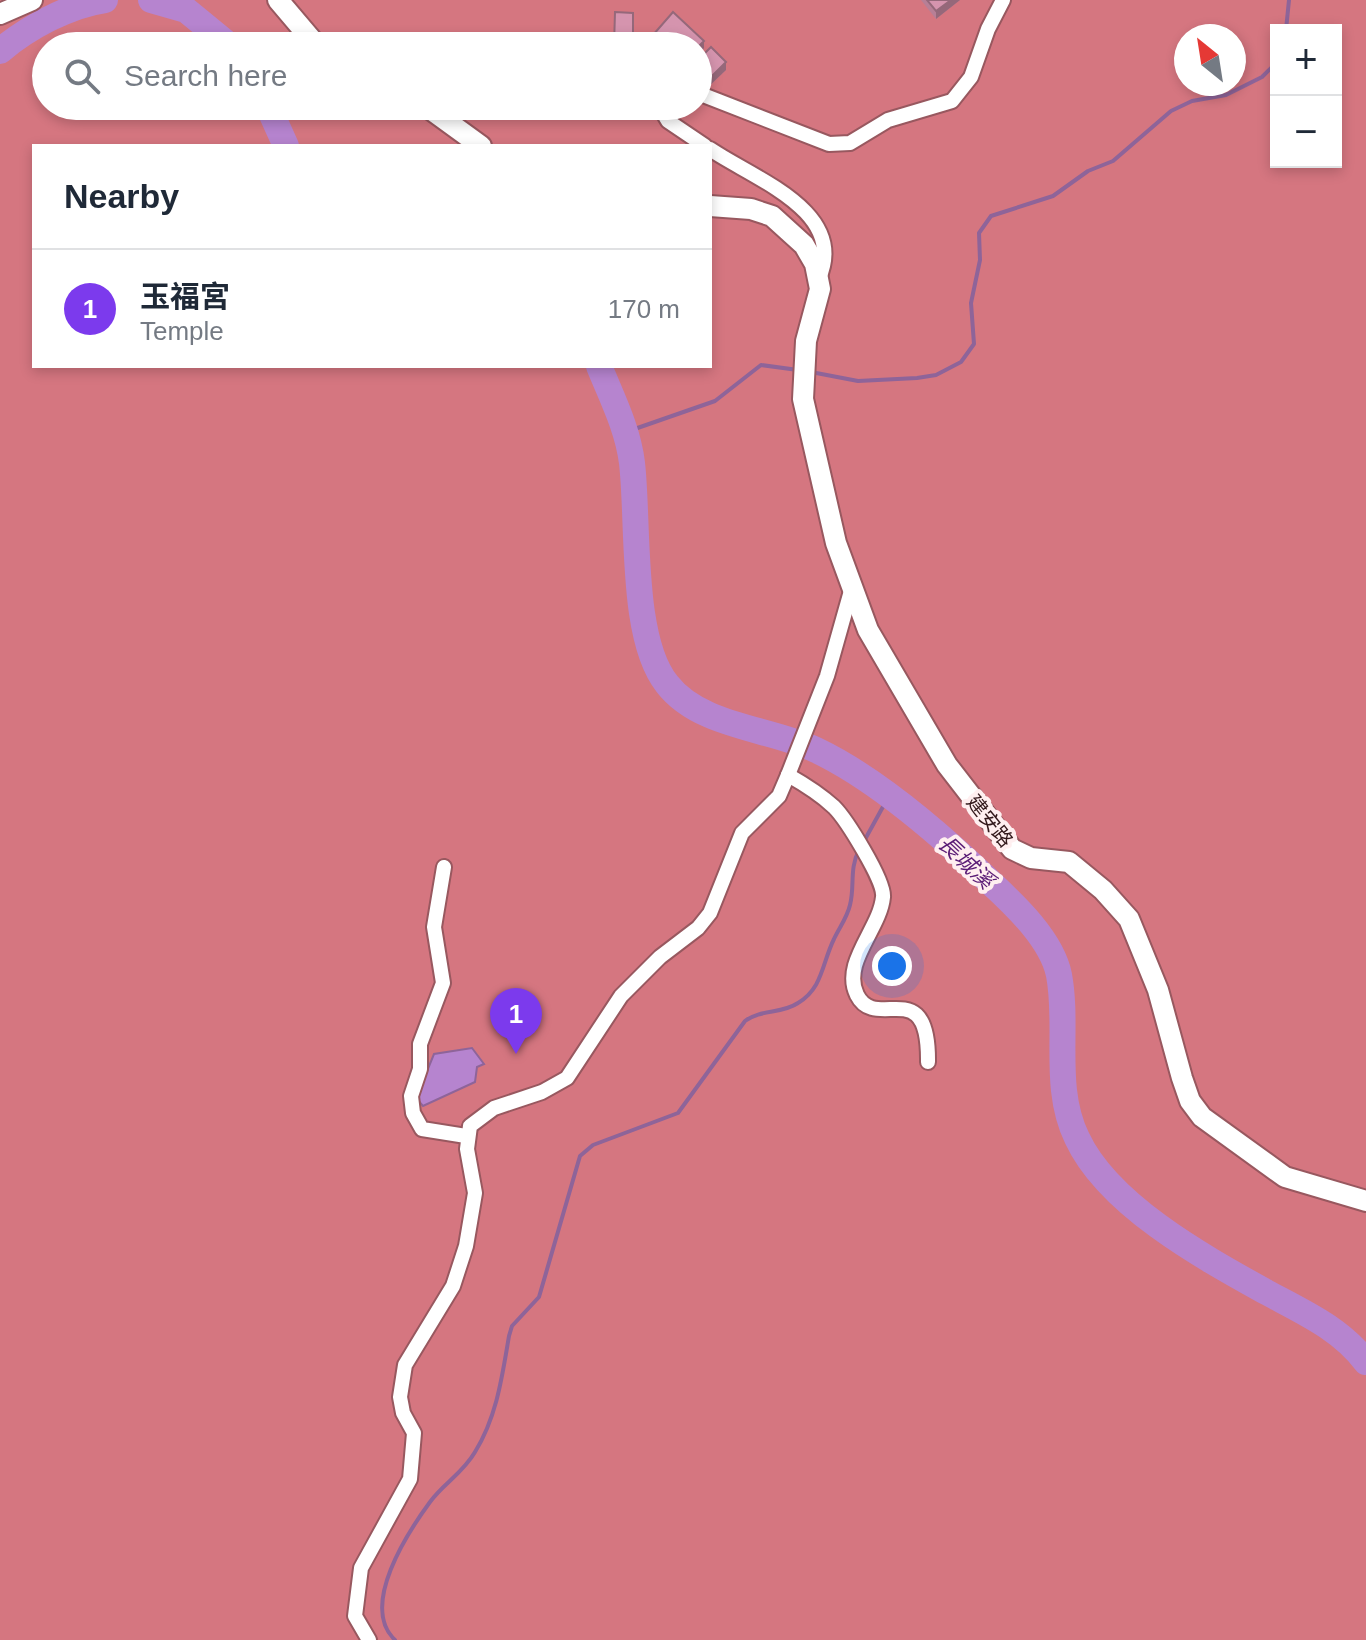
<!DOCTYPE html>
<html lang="en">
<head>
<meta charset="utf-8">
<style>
	:root { --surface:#fff; --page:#f2f2f3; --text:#1f2937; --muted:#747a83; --line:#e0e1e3; --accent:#7c3aed }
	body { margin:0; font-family:Arial,"Noto Sans TC",sans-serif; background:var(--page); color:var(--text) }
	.controls { position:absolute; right:24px; top:24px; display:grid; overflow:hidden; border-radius:0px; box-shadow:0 4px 12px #0003 }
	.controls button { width:72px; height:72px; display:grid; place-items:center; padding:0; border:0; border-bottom:2px solid var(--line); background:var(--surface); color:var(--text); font:40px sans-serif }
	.compass { position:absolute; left:1174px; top:24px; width:72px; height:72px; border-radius:50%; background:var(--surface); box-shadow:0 4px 12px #0003; rotate:330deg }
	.you { position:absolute; left:892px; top:966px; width:28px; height:28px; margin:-20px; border:6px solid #fff; border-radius:50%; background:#1a73e8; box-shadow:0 0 0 12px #1a73e833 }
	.badge { display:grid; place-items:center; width:52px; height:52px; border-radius:50%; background:var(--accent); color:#fff; font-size:26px; font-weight:700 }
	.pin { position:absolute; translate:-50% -66px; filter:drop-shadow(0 2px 4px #0008) }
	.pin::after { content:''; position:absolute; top:42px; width:28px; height:24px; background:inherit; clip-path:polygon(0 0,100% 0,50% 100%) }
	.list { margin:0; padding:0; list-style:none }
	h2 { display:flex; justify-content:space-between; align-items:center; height:104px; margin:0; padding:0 32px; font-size:34px }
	h2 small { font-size:26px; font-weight:400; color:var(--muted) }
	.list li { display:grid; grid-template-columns:52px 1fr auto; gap:24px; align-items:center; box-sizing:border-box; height:120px; padding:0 32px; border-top:2px solid var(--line) }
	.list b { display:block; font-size:30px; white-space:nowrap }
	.list p { margin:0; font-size:26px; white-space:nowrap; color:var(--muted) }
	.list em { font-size:26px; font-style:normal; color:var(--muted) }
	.icon { flex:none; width:44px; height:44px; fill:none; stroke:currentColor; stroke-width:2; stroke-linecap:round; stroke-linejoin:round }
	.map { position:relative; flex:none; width:1366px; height:1640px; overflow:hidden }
	.search { position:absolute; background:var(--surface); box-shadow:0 4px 12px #0003; left:32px; top:32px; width:680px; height:88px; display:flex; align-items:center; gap:20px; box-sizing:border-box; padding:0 28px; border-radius:44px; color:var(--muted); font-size:30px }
	.panel { position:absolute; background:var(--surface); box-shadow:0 4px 12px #0003; left:32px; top:144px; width:680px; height:224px; border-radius:0px }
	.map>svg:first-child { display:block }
	.forest { fill:#d57680; fill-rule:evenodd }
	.water { fill:#b684cf; stroke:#8e6499; stroke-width:2 }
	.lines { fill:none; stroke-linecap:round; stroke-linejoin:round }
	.stream { stroke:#8e6499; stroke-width:4 }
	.river { stroke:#b684cf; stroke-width:26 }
	.street-casing { stroke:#98585f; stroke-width:18 }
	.secondary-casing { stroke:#98585f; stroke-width:24 }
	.street { stroke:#fff; stroke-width:14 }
	.secondary { stroke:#fff; stroke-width:20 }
	.wall { fill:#b77f96 }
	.shaded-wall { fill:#95687a }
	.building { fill:#d594ae; stroke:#95687a; stroke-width:2 }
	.labels { text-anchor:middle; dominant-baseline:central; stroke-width:8; stroke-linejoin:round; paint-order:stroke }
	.street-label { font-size:20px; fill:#32181b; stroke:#ffeff0 }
	.water-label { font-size:22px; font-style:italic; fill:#5b1c76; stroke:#ffeff0 }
</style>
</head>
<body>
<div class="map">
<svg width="1366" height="1640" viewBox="0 0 1366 1640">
	<rect width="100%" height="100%" fill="#fcc1c6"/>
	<path class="forest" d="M0,0H1366V1640H0ZM1276,30H1336V162H1276ZM1186,36H1234V84H1186ZM46,46H698V106H46ZM34,146H710V366H34Z"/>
	<polygon class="water" points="472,1048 484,1064 477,1067 475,1082 423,1106 416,1098 434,1054"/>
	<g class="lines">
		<g class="stream">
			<polyline points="1286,30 1289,0"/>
			<polyline points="811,372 858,381 917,378 936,375 961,362 974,344 971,303 980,260 979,233 991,216 1053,196 1088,171 1113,161 1171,111 1192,101 1226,95 1262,77 1276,63"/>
			<polyline points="626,432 715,401 761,365 798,370"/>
			<polyline points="863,843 890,794"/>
			<path d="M395,1640C359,1606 408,1532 430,1502C443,1484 463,1473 475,1452C497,1416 502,1377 509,1336L512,1326L539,1297L580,1156L593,1145L678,1113L745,1021C761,1009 782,1014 798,1003C823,988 822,963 834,939C839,928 847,918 850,905C855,886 849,869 859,850"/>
		</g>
		<g class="river">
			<polyline points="151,0 186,10 230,46"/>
			<path d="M0,51C27,28 69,5 105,0"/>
			<polyline points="268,106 286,146"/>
			<path d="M599,366C612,398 628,429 632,463C639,523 630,638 667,684C700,727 770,728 816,750C877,779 941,835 990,882C1015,905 1052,940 1059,975C1069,1028 1052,1087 1077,1138C1108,1205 1203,1257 1266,1292C1303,1312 1340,1328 1366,1362"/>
		</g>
		<defs>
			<g id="street">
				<polyline points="698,93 829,144 850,143 888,120 952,101 971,77 988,29 1003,0"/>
				<polyline points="659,106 668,121 705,146"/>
				<path d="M710,149C754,179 848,211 819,278"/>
				<path d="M788,775C804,784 820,794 834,807C846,819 885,881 883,897C880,929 841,963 857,995C876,1033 929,972 928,1062"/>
				<polyline points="444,867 434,927 443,983 420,1044 420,1069 411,1096 413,1113 422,1129 466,1136"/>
				<polyline points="369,1640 355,1616 361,1568 410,1479 414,1433 403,1413 400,1397 405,1365 453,1286 466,1246 475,1193 467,1149 470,1126 494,1108 542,1092 567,1078 621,996 660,957 698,928 710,913 742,833 779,796 788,775 827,676 851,591"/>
			</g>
			<g id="secondary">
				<polyline points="278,0 317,46"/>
				<polyline points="0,14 32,0"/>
				<polyline points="426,106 481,146"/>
				<polyline points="710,206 751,209 772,216 804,245 815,264 820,289 806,341 803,399 836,543 868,630 947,765 1012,849 1031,858 1069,862 1103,890 1129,919 1158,990 1182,1078 1190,1101 1202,1117 1285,1177 1366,1201"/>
			</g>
		</defs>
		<use href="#street" class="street-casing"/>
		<use href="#secondary" class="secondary-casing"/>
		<use href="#street" class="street"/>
		<use href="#secondary" class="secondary"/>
	</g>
	<g class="wall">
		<polygon points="921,0 960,0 936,19"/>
		<polygon points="673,12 704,41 704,48 698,55 698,46 657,46 653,42 653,35"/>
		<polygon points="698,60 726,70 706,89 698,81"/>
	</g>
	<g class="shaded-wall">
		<polygon points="951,0 960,0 936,19 936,11"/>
		<polygon points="704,41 704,48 698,55 698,47"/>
		<polygon points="726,62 726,70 706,89 706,82"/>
	</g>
	<g class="building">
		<polygon points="927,0 951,0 936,11"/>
		<polygon points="615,12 633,13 633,46 614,46"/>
		<polygon points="673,12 704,41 698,47 698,46 665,46 653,35"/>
		<polygon points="711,47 726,62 706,82 698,73 698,60"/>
	</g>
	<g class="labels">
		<g class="street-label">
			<text transform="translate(990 821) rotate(51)">建安路</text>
		</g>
		<g class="water-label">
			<text transform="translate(966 862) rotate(43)">長城溪</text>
		</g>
	</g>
</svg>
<div class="controls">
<button>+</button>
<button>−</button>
</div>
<svg class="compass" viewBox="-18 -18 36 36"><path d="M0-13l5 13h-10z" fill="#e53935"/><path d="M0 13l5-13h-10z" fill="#747a83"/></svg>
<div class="you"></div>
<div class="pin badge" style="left:516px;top:1054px">1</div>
<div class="search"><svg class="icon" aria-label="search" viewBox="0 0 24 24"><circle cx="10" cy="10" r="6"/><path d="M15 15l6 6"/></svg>Search here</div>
<section class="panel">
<h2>Nearby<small></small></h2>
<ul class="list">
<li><span class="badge">1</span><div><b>玉福宮</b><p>Temple</p></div><em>170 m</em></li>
</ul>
</section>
</div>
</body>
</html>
